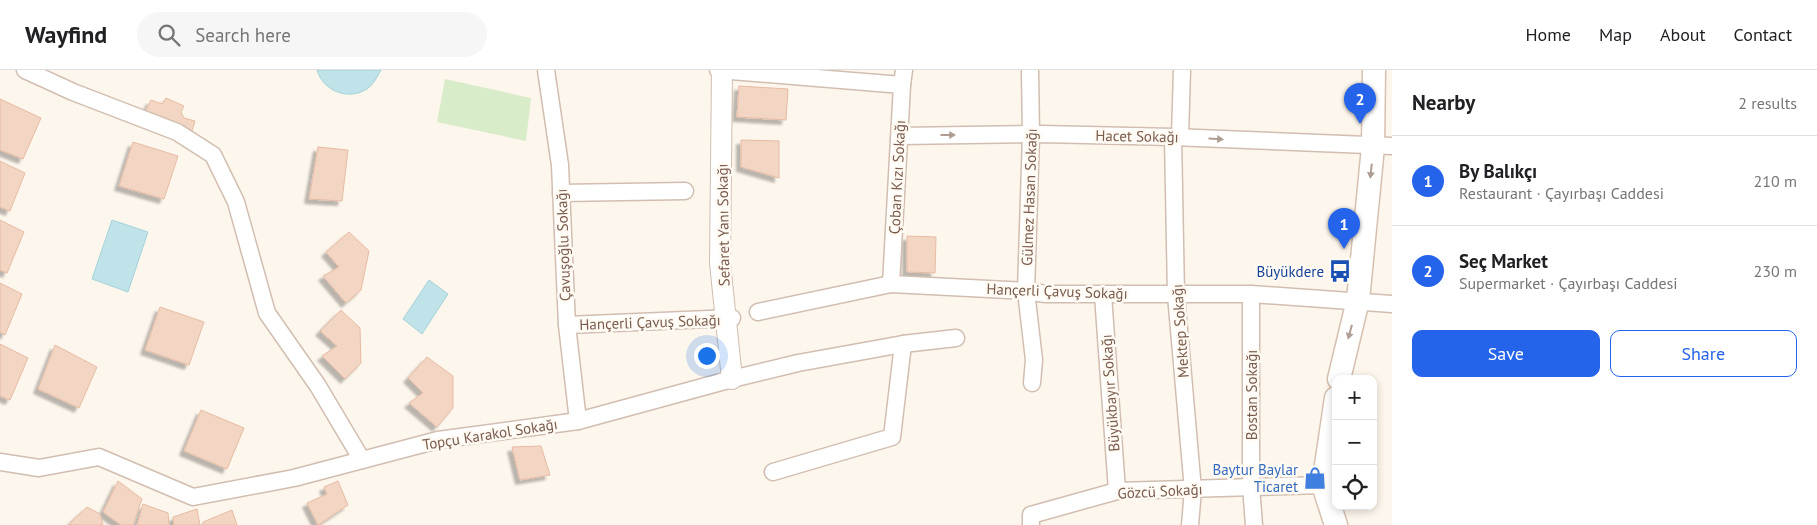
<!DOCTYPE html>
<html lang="en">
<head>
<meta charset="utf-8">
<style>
	:root { --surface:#fff; --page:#f6f6f6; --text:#202124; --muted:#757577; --line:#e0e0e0; --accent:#2563eb }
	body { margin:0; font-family:"PT Sans",sans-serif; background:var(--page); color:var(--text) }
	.controls { position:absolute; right:15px; bottom:15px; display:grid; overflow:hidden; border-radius:10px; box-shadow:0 2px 8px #0003 }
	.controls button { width:45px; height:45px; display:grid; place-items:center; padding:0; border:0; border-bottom:1px solid var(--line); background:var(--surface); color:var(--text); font:25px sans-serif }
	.you { position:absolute; left:706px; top:285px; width:18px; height:18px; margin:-12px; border:4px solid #fff; border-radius:50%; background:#1a73e8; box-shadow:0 0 0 8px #1a73e833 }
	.badge { display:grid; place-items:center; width:32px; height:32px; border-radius:50%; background:var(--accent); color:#fff; font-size:16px; font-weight:700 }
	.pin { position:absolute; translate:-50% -41px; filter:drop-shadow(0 1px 2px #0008) }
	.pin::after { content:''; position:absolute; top:26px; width:18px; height:15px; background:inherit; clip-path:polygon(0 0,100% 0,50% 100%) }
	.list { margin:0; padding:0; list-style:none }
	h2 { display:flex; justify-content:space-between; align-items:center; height:65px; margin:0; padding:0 20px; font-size:21px }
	h2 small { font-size:16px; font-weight:400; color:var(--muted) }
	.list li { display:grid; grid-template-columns:32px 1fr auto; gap:15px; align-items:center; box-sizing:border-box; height:90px; padding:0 20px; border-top:1px solid var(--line) }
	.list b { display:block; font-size:19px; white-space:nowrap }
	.list p { margin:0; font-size:16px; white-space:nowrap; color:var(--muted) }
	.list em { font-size:16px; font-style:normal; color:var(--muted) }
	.actions { display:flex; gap:10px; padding:15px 20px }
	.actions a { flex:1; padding:11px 0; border:1px solid var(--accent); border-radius:10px; text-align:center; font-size:18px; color:var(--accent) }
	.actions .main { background:var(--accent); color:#fff }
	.icon { flex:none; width:28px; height:28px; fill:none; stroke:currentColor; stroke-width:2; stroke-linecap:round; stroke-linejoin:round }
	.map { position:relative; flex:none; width:1392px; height:455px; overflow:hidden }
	header { display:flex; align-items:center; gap:30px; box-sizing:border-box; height:70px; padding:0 25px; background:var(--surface); border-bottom:1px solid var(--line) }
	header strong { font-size:24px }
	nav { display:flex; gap:28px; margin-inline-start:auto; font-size:18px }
	.search { width:350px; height:45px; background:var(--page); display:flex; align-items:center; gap:12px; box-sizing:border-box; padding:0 18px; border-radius:28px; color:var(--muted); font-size:19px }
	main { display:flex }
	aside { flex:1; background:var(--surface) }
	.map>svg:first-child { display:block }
	.green { fill:#d8ecc9 }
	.water { fill:#bfe3e8; stroke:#a5d3da }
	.building { fill:#f3d5c3; stroke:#e6bba3; filter:url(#shadow) }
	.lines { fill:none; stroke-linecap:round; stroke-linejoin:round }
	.minor-casing { stroke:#d1beb0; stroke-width:19 }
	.tertiary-casing { stroke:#d1beb0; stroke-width:22 }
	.secondary-casing { stroke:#d6c0b0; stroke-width:25 }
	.minor { stroke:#fff; stroke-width:16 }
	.tertiary { stroke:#fff; stroke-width:20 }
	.secondary { stroke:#fff; stroke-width:22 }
	.oneway { fill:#af9d94 }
	.labels { text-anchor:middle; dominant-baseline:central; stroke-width:5; stroke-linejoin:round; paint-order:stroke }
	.street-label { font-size:15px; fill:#7a5c4d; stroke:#fffaf3 }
	.transit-label { font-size:15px; fill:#164399; stroke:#fffaf3; text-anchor:end }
	.shop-label { font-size:15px; fill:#366cbe; stroke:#fffaf3; text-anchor:end }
</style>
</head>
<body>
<header>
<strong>Wayfind</strong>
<div class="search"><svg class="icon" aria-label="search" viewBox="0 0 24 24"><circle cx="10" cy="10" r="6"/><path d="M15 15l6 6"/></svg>Search here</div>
<nav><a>Home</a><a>Map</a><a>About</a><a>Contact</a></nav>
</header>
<main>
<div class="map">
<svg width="1392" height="455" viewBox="0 0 1392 455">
	<defs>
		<filter id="shadow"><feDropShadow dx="-4.5" dy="4.5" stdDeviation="1" flood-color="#0004"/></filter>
	</defs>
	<rect width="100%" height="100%" fill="#fdf6ec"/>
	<polygon class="green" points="445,9 531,28 526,71 437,52"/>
	<g class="water">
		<path d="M317,0H381C377,7 374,14 367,19C348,31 323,21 317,0Z"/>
		<polygon points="112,150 148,162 128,222 92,209"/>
		<polygon points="429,210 448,224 422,264 403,249"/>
	</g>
	<g class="building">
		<polygon points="739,16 788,19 786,50 737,47"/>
		<polygon points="166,28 184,36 181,42 184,48 195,51 191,64 144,44 151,30 162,34"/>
		<polygon points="0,29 41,48 23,89 0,80"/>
		<polygon points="741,70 779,71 779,108 741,97"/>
		<polygon points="133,72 178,86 164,129 119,116"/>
		<polygon points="318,77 348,80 342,131 309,129"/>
		<polygon points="0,91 25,103 10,141 0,137"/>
		<polygon points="0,150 24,162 7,203 0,200"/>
		<polygon points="349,162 369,181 361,220 346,233 323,206 339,197 326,182"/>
		<polygon points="907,166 936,167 935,203 907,202"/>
		<polygon points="0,213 22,224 5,265 0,262"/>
		<polygon points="160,237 204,252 189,295 145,280"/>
		<polygon points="341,240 360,258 361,293 345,309 322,286 337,276 320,261"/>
		<polygon points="0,274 28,288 10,330 0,326"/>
		<polygon points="55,275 97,297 79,338 38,319"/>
		<polygon points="427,287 453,306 453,338 437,357 409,333 423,323 408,308"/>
		<polygon points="201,340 244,358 227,399 184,381"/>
		<polygon points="541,376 550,405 520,410 512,377"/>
		<polygon points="118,411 142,429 133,455 121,455 103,442"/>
		<polygon points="338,411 348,435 318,455 307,433 327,424 324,417"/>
		<polygon points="143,434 168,443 169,455 137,455"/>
		<polygon points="87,437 100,444 103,455 71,455 70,453"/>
		<polygon points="197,439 200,455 174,455 173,447"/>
		<polygon points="232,440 237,455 203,455 203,452"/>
	</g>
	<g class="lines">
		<defs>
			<g id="minor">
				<polyline points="25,0 73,22 177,62 213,85 236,132 267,243 318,316 362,390"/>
				<polyline points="546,0 560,95 567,255 578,351"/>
				<polyline points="718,0 902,15"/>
				<polyline points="1030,0 1031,65 1026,221 1034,290 1032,313"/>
				<polyline points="900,66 1042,64 1173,67 1392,76"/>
				<polyline points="1173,67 1176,225 1193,420 1190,455"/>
				<polyline points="1180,67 1182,0"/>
				<polyline points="561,123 685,121"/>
				<polyline points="891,214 902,15 904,0"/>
				<polyline points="1251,224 1251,416 1254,455"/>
				<polyline points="1103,225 1117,421"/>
				<polyline points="758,242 891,214 1026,221 1046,224 1251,224 1392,234"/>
				<polyline points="567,255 732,248"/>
				<polyline points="0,392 39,398 99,387 193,427 294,408 438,370 578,351 732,309 798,293 903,274 956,268"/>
				<polyline points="773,402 892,367 903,274"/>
				<polyline points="1031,455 1031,445 1117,421 1323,415"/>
			</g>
			<polyline id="tertiary" points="722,0 720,193 732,309"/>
			<g id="secondary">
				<polyline points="1339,309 1358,230 1373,77 1374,0"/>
				<polyline points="1336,455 1323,415 1336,328"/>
			</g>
		</defs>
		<use href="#minor" class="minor-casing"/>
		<use href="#tertiary" class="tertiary-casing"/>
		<use href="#secondary" class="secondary-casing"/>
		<use href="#minor" class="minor"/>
		<use href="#tertiary" class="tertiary"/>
		<use href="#secondary" class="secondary"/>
	</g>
	<defs><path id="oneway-solid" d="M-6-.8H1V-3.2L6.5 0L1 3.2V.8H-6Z" transform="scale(1.25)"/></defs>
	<g class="oneway">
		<use href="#oneway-solid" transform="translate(948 65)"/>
		<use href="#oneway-solid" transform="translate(1216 69) rotate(3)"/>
		<use href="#oneway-solid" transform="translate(1371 101) rotate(96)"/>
		<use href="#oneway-solid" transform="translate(1350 262) rotate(105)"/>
	</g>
	<defs>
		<symbol id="bus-bare" viewBox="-9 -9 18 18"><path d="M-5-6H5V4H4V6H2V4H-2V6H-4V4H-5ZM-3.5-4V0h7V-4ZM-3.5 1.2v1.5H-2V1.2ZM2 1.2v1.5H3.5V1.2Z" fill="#1a4fb4" stroke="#fffaf3" stroke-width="2.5" paint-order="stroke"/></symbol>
		<symbol id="shop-bare" viewBox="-9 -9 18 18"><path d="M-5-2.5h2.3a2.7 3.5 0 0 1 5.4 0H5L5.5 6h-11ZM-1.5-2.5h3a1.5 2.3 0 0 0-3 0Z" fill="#3f7fe0" stroke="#fffaf3" stroke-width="2.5" paint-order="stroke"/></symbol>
	</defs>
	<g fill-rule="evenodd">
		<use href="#bus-bare" x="1324" y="185" width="32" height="32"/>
		<use href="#shop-bare" x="1299" y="392" width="32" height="32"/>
	</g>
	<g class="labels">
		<g class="street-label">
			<text transform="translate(1137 66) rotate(1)">Hacet Sokağı</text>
			<text transform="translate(897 107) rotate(-87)">Çoban Kızı Sokağı</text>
			<text transform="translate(1029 127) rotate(-88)">Gülmez Hasan Sokağı</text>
			<text transform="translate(723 155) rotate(-91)">Sefaret Yanı Sokağı</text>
			<text transform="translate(563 175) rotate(-92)">Çavuşoğlu Sokağı</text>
			<text transform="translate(1057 221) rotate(2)">Hançerli Çavuş Sokağı</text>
			<text transform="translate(650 252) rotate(-2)">Hançerli Çavuş Sokağı</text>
			<text transform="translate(1180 261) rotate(-94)">Mektep Sokağı</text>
			<text transform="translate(1110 323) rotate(-94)">Büyükbayır Sokağı</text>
			<text transform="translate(1251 325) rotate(-90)">Bostan Sokağı</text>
			<text transform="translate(490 364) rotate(-9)">Topçu Karakol Sokağı</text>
			<text transform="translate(1160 421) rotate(-3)">Gözcü Sokağı</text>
		</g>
		<g class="transit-label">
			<text x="1324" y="201">Büyükdere</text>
		</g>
		<g class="shop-label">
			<text x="1298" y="399">Baytur Baylar<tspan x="1298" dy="17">Ticaret</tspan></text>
		</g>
	</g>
</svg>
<div class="controls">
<button>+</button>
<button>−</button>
<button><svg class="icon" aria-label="locate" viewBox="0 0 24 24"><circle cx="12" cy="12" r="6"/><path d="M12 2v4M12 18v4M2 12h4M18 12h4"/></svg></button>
</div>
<div class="you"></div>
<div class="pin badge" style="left:1344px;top:179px">1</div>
<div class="pin badge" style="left:1360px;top:54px">2</div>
</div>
<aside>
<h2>Nearby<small>2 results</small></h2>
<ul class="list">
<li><span class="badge">1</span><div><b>By Balıkçı</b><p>Restaurant · Çayırbaşı Caddesi</p></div><em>210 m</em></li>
<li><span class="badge">2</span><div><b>Seç Market</b><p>Supermarket · Çayırbaşı Caddesi</p></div><em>230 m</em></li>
</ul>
<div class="actions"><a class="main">Save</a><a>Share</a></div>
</aside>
</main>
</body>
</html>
